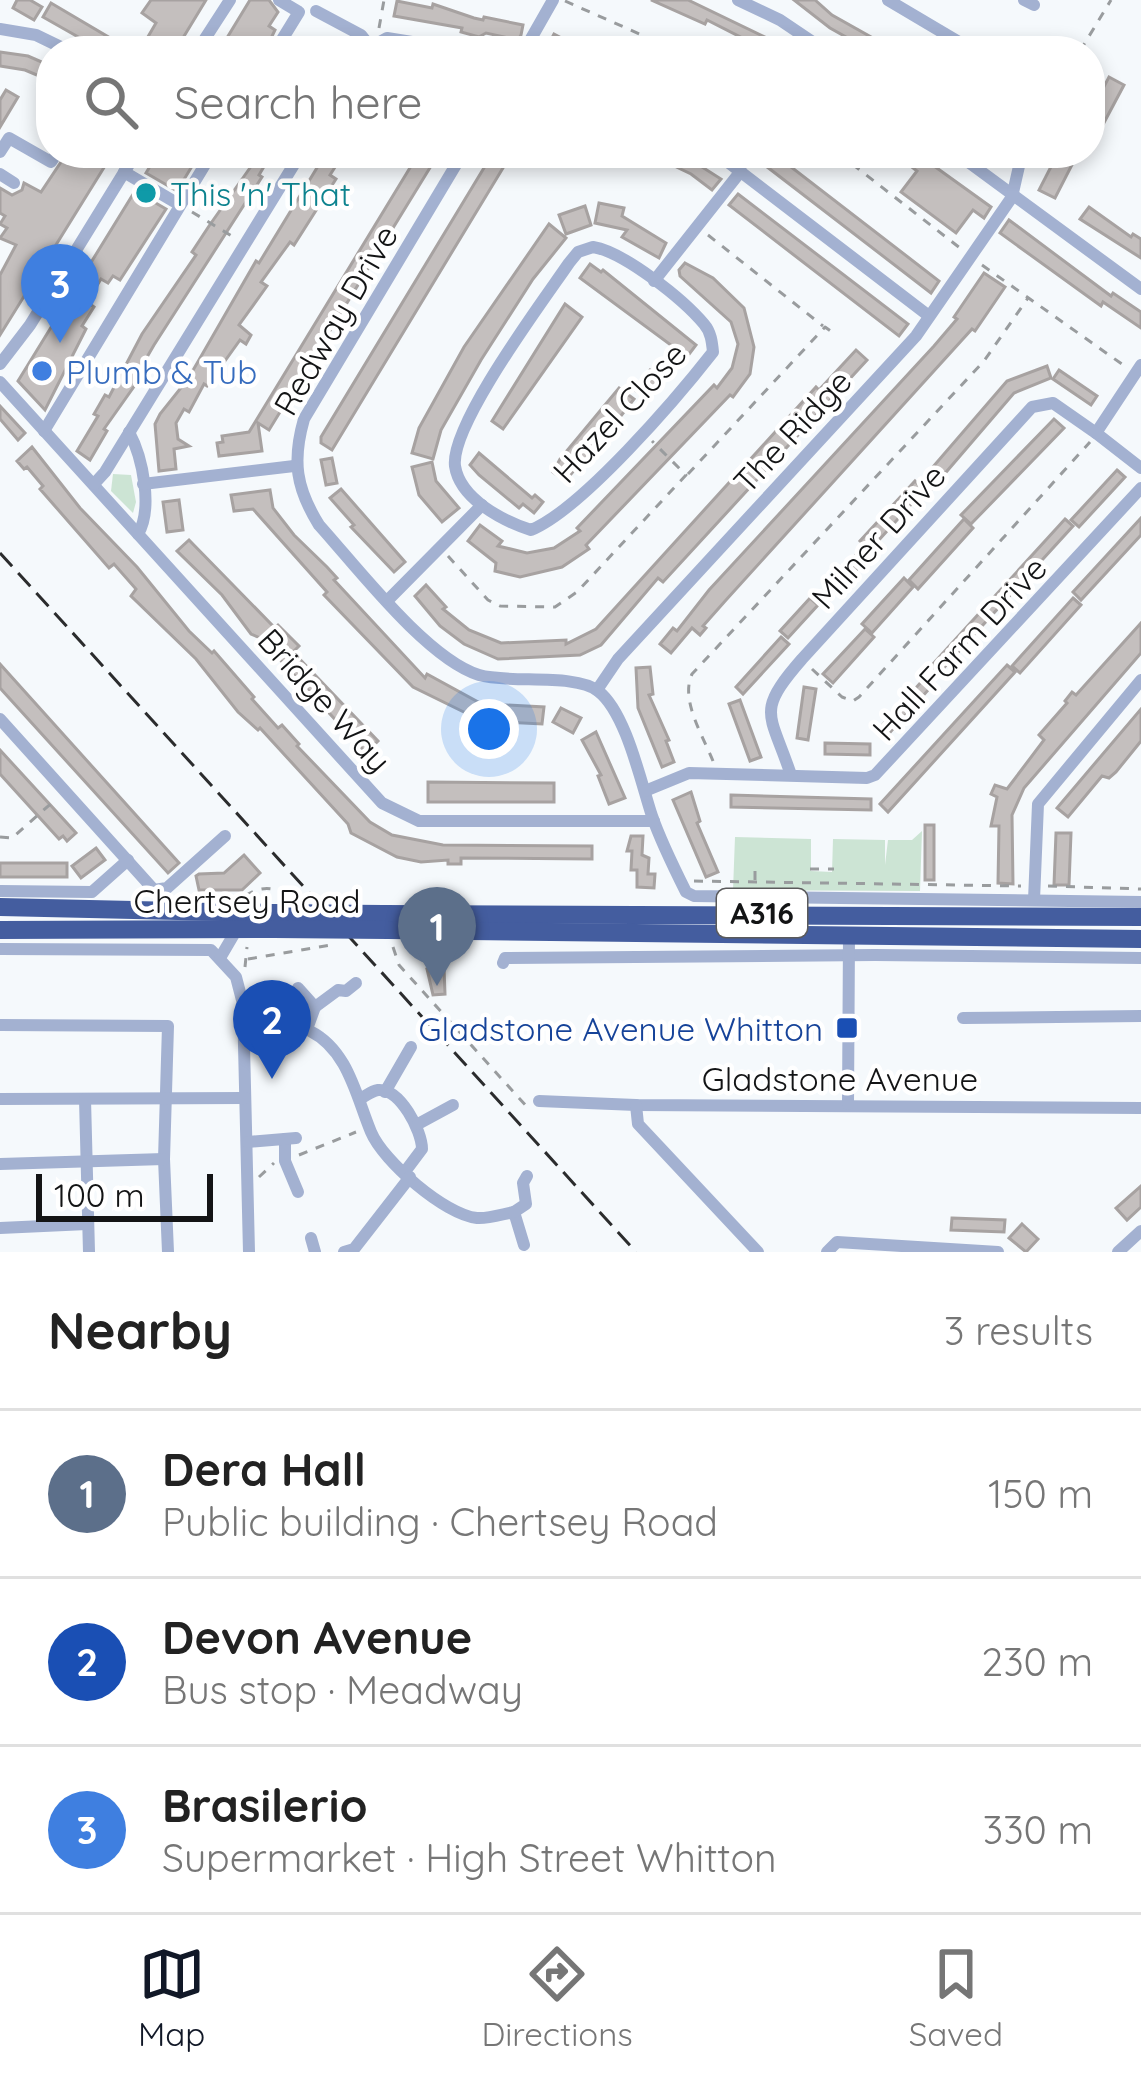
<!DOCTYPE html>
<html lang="en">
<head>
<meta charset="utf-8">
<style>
	:root { --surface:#fff; --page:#f2f2f2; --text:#222; --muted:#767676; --line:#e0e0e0; --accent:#111827 }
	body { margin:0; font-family:Quicksand,sans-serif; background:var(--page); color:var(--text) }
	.scale { position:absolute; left:36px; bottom:30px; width:177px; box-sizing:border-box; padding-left:12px; border:6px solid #131415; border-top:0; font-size:33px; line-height:42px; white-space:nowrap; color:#131415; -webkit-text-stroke:9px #fff; paint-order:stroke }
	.you { position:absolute; left:489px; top:729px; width:42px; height:42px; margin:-30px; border:9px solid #fff; border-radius:50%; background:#1a73e8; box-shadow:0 0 0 18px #1a73e833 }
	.badge { display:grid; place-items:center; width:78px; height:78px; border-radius:50%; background:var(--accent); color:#fff; font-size:39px; font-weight:700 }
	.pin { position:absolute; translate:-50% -99px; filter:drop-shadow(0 3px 6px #0008) }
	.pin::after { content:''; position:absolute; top:63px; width:42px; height:36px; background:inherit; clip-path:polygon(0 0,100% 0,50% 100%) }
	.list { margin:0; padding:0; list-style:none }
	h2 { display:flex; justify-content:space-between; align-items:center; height:156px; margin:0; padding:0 48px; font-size:51px }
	h2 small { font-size:39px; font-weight:400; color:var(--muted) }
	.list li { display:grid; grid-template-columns:78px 1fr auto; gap:36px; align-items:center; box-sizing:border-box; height:168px; padding:0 48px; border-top:3px solid var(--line) }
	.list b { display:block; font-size:45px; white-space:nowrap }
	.list p { margin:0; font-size:39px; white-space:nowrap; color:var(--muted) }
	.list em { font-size:39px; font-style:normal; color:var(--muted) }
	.icon { flex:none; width:66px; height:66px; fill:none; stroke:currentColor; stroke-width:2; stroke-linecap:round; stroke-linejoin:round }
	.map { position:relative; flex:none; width:1141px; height:1252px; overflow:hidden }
	.search { position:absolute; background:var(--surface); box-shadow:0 6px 18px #0003; left:36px; right:36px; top:36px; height:132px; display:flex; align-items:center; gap:30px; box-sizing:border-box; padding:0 42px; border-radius:48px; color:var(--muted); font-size:45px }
	.sheet { height:660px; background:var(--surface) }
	nav { display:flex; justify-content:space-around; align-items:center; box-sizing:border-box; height:168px; border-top:3px solid var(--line); background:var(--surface); font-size:33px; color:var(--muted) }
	nav a { display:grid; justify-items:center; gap:6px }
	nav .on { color:var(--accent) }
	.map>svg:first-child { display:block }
	.green { fill:#cce4d4 }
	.building { fill:#c4bfbe; stroke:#a7a2a1; stroke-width:3 }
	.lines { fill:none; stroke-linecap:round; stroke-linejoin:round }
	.path { stroke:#999c9e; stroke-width:3; stroke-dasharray:9 9; stroke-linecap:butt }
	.minor { stroke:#a3b1d1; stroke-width:12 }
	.highway { stroke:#445d9f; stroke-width:18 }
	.rail { stroke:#2b2c2d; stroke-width:3; stroke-dasharray:18 9; stroke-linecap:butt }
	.highway-bridge { stroke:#445d9f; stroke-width:18 }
	.culture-dot { fill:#0f9aa8; stroke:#fff; stroke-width:4.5 }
	.shop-dot { fill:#3f7fe0; stroke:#fff; stroke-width:4.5 }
	.transit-dot { fill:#1a4fb4; stroke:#fff; stroke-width:4.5 }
	.labels { text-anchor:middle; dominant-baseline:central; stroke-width:9; stroke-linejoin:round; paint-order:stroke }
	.shield { fill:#fff; stroke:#5a5a5b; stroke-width:3 }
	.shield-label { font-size:30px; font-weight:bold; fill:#131415 }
	.culture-label { font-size:33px; fill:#0d838f; stroke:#fff; text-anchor:start }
	.street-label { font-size:33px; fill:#131415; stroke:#fff }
	.shop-label { font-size:33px; fill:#366cbe; stroke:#fff; text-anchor:start }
	.transit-label { font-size:33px; fill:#164399; stroke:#fff; text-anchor:end }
</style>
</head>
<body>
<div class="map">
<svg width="1141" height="1252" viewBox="0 0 1141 1252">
	<rect width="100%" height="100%" fill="#f5f9fc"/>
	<g class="green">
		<polygon points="113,474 131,475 136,502 133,513 111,491"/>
		<polygon points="922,831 920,891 733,890 735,837 811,839 811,871 832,872 833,839 885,840 885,865 888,840 912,840"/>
	</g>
	<g class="building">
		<polygon points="17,0 30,0 42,7 34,20 13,8"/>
		<polygon points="151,0 206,0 175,51 103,51 43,17 51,3 112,39 124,42 127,38 142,47 156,23 142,13"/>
		<polygon points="250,0 269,0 278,12 269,26 275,30 265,51 219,51"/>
		<polygon points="651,0 688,0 794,51 768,51 707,20 705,24"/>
		<polygon points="794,0 815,0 832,15 896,51 871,51 830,28"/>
		<polygon points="397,1 432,8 433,4 474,18 483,20 484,17 523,25 521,35 518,40 486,33 479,37 461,32 462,28 394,16"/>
		<polygon points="554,34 571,43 588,51 555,51 547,47"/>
		<polygon points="0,52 28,56 51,66 51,81 25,70 0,66"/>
		<polygon points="1109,77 1124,85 1090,149 1090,113"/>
		<polygon points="6,90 18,97 0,127 0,100"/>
		<polygon points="67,153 113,153 0,335 0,275 16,245 0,238 7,228 0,224 5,216 0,213 0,188 12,195 22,190 24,183 41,192"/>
		<polygon points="158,153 200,153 177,191 146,173"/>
		<polygon points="255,153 272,153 259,175 262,177 154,345 136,376 140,378 104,429 107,431 90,460 77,451 98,416 94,414 105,395 109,397 142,334 196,255 192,252 209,226 252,165 249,163"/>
		<polygon points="326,153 344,153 330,175 336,179 294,245 290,242 261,282 267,286 239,325 251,335 246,344 240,340 207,386 204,384 189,412 184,409 176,423 178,439 189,446 174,449 176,469 159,471 155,424 160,414 188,379 256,261 259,263"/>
		<polygon points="419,153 439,153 269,430 258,423 262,451 219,456 217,443 223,442 222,436 249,432"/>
		<polygon points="493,153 512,153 332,450 321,443 321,437"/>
		<polygon points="647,153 680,153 721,179 712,190 691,174"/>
		<polygon points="749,153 773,153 939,281 931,293"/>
		<polygon points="894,153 916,153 991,207 984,218 973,210 956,233 901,192 917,171"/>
		<polygon points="1058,153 1078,153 1055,198 1039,190"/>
		<polygon points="135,191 166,209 120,280 113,276 108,283 101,279 87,302 94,307 82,326 86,329 45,410 18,381"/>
		<polygon points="738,194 908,324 899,336 729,205"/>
		<polygon points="599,203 624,208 622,216 666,243 659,258 622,237 627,230 595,223"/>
		<polygon points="585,206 591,225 566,234 559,215"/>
		<polygon points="1089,207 1131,237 1133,234 1141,239 1141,258 1080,219"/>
		<polygon points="1009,220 1111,296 1113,293 1141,312 1141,328 1103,302 1101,306 1000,233"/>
		<polygon points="549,224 566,238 533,279 481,360 441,430 433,459 412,453 419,428 464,347"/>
		<polygon points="685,263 713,278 744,308 754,347 750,374 733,397 730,395 586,545 589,549 562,567 520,577 495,571 496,563 468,541 480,525 502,541 498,546 527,553 554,548 580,531 577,528 714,385 717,388 732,368 738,344 731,322 680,276 679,270"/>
		<polygon points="590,264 601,272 603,270 696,345 687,357 580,278"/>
		<polygon points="984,273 1005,287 975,331 972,329 726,600 703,626 706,628 700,635 692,628 671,653 660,644 673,628 677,631 709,590 934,346 957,319 954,317"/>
		<polygon points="565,304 582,317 503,429 492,421"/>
		<polygon points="856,350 867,360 663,582 658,578 601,645 580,655 498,659 464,644 440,626 415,596 426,585 446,607 443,609 469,630 501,643 566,640 566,644 596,629 816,387 819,390"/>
		<polygon points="1047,366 1051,378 1014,393 929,492 919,483 1007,381"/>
		<polygon points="650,370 661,378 646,398 635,390"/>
		<polygon points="1059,370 1097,396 1091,405 1053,379"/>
		<polygon points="619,388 634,399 586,461 584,459 565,481 553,472 560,459"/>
		<polygon points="0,406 25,433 18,440 0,419"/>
		<polygon points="1054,419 1064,428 971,524 961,515"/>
		<polygon points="32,447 80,508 137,567 189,631 212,653 214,651 254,697 252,699 278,728 282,725 299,744 297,746 370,822 392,835 443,845 592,846 592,859 461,858 461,864 448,864 448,860 421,862 397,857 351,833 348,824 260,728 258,730 238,712 196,659 131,596 136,589 114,564 109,568 40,489 43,486 27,467 24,469 17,461"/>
		<polygon points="479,453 532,498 535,495 543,502 534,513 523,504 519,508 479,475 470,465"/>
		<polygon points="332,458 337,483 326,485 321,460"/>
		<polygon points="432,462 436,481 459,508 442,522 419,495 412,467"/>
		<polygon points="1117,470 1125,477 1079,527 1071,520"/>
		<polygon points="915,481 924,490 870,550 860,541"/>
		<polygon points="341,489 405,562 394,572 351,527 354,525 330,498"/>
		<polygon points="270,490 273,508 294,535 327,567 337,578 334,580 425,678 427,674 478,702 472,716 413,687 324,595 327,592 253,509 234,511 231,495"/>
		<polygon points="179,500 183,530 167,532 163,502"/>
		<polygon points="1141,518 1141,535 1081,600 1073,592"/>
		<polygon points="964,519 973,528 918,589 909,580"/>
		<polygon points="1065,519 1073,526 931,682 923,675"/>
		<polygon points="189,540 275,628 278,625 299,646 293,652 378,741 366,753 260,638 251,634 222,595 177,551"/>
		<polygon points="862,548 870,555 825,605 817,598"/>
		<polygon points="904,578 913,587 872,633 862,624"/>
		<polygon points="810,598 818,605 788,638 780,631"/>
		<polygon points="1073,598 1081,605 1020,673 1012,666"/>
		<polygon points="1141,623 1141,653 1024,788 1012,815 1013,884 998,883 999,826 991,826 997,797 991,794 995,785 1007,789 1044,740 1039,735 1067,703 1065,701 1072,692 1076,695"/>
		<polygon points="865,629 874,637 833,683 823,674"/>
		<polygon points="781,637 789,644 743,694 736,687"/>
		<polygon points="0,664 179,863 168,873 0,688"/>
		<polygon points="1007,665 1015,672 888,812 880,804"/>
		<polygon points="650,667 653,694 649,695 669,740 666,741 674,762 662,767 638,708 636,668"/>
		<polygon points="922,681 930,688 885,738 877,731"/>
		<polygon points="804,687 816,689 808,740 797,738"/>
		<polygon points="740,700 761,757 750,761 729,704"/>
		<polygon points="488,704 544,707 542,724 487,721"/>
		<polygon points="561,708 581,718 573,733 553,722"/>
		<polygon points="1141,709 1141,741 1116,772 1109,778 1102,776 1068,817 1057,808"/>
		<polygon points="596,732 625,798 609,804 598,776 601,775 582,740"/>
		<polygon points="825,743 870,744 870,755 825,754"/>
		<polygon points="0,750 76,833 67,841 63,836 59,839 0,774"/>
		<polygon points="428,782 554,783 554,802 428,802"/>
		<polygon points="691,792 700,821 697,823 718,872 706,877 673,800"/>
		<polygon points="731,795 871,799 871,810 731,807"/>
		<rect x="925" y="825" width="9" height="55"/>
		<polygon points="1056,833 1071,833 1069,885 1054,885"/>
		<polygon points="631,836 643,836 642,855 649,858 648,874 655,874 654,888 637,887 637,870 631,870 632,851 627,851"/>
		<polygon points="96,848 105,860 81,878 72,866"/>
		<polygon points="244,855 260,873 242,890 199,890 196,876 199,874 224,873"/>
		<rect x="0" y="863" width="67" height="14"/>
		<polygon points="444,967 445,994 433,995 427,969"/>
		<polygon points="1141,1186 1141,1207 1127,1220 1116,1208"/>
		<polygon points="952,1218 1005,1220 1004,1232 951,1230"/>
		<polygon points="1022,1224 1038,1239 1026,1252 1009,1238"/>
	</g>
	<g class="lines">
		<g class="path">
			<polyline points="565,1 678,51"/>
			<polyline points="379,28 384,0"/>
			<polyline points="1080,51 1111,0"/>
			<polyline points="838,153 960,248"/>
			<polyline points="192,212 235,238"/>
			<polyline points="708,235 823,326"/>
			<polyline points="982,265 1126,367"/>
			<polyline points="688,474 825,327 832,332"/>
			<polyline points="448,556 488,600 500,606 555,607 577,592 686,475 652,441"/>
			<polyline points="812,669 842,697 853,701 859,697 1090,442"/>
			<path d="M713,761C703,736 680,700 692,674L984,361L1028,298"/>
			<polyline points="0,837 12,838 55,800"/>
			<polyline points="810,869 834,869"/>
			<polyline points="755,880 755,868"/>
			<polyline points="694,881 1021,886"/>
			<polyline points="1048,886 1141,889"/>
			<path d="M245,896C262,885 275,887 291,897"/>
			<polyline points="393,947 399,965 528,1108"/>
			<polyline points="248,959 331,945"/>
			<polyline points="245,967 247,947"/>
			<polyline points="299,1155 356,1132"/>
			<polyline points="259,1177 274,1163"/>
		</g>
		<g class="minor">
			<polyline points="738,0 780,20 826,51"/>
			<polyline points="888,0 974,51"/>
			<polyline points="1024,0 1034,5"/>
			<polyline points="316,11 361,35 369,45"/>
			<polyline points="0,29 36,35 69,51"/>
			<polyline points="197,51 230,0"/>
			<polyline points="275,51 299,12 279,0"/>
			<polyline points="364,51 387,38 468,51"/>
			<polyline points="524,51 553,0"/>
			<polyline points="0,152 9,138 51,162 57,153"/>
			<path d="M463,153L304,419C292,461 296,488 319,525C357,567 427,659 479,675C510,684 575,673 598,691C626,712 641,783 652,816C661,842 674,868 686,892L694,896L1141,902"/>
			<polyline points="716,153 929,316"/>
			<polyline points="956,153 1141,289"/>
			<polyline points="124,172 180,205"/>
			<polyline points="0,174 14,183"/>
			<path d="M593,247C624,252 683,299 704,324C711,332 712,342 713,352C677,398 582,509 531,530C503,521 460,499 455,466C450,425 543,301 569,263L578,252Z"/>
			<polyline points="654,281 741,171"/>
			<polyline points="0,364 30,325 136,153"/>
			<polyline points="1141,365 1096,433 1141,468"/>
			<polyline points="0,382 382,803 419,821 654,821"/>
			<polyline points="44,431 212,153"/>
			<path d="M129,432C143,458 153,509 138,534"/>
			<polyline points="94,484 105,472 301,153"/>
			<polyline points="143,484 294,466"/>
			<polyline points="388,600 482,505"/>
			<polyline points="597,690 618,659 916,336 1012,197 1022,153"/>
			<polyline points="0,719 154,890 167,888 225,836"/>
			<path d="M791,775C770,712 755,713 802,659L1032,407L1053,403L1096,433"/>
			<polyline points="645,791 689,773 867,778 875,775 1141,488"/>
			<polyline points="0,891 92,892 128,860"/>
			<polyline points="1034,900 1038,804 1141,680"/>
			<polyline points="0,949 211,950 236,977 243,1004 249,1252"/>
			<polyline points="220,958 237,929"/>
			<polyline points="503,963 505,958 875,955 1141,958"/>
			<polyline points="298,988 315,1007 307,1029"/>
			<polyline points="315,1007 338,990 346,991 356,983"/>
			<polyline points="963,1018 1141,1016"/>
			<polyline points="0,1025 168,1026 164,1159 168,1252"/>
			<path d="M245,1026C265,1026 292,1022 310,1031C348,1050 356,1096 371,1132C383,1161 445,1215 477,1218C488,1219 503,1214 514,1212L524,1245"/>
			<polyline points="385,1092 411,1047"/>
			<polyline points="0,1099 245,1098"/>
			<polyline points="85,1099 89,1252"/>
			<path d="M360,1099C366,1096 371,1091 378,1090C400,1088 422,1131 422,1149L404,1173"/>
			<polyline points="539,1101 636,1105 1141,1108"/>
			<polyline points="848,1104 849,936"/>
			<polyline points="636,1105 638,1124 758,1252"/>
			<polyline points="418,1124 453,1105"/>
			<polyline points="285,1139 285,1161 298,1192"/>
			<polyline points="248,1142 296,1138"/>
			<polyline points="0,1164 164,1159"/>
			<polyline points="514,1212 526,1204 523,1183 527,1176"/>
			<polyline points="0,1228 87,1224"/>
			<polyline points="311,1238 315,1252"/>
			<polyline points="344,1252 354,1249 410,1177"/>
			<polyline points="827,1252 837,1242 998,1252"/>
			<polyline points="1118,1252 1141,1231"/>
		</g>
		<g class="highway">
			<polyline points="0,907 272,913"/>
			<polyline points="383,914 1141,917"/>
			<polyline points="0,930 274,929"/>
			<polyline points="388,930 1141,939"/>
		</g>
		<polyline class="rail" points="0,553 636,1252"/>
		<g class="highway-bridge">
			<polyline points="272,913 383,914"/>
			<polyline points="274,929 388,930"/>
		</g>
	</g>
	<circle class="culture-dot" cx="146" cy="193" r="12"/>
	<circle class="shop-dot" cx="42" cy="371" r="12"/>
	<rect class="transit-dot" x="835" y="1016" width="24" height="24" rx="6"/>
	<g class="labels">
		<rect class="shield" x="717" y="889" width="90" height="48" rx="9"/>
		<g class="shield-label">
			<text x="762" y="913">A316</text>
		</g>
		<g class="culture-label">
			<text x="170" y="193">This 'n' That</text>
		</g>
		<g class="street-label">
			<text transform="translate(335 320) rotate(-60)">Redway Drive</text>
			<text transform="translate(619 412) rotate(-47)">Hazel Close</text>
			<text transform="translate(792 431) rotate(-47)">The Ridge</text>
			<text transform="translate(878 536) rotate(-48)">Milner Drive</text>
			<text transform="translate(959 648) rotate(-47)">Hall Farm Drive</text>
			<text transform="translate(325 700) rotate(48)">Bridge Way</text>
			<text x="247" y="900">Chertsey Road</text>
			<text x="840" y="1078">Gladstone Avenue</text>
		</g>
		<g class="shop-label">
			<text x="66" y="371">Plumb &amp; Tub</text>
		</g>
		<g class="transit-label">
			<text x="823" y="1028">Gladstone Avenue Whitton</text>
		</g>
	</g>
</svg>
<div class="scale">100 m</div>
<div class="you"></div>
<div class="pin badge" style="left:437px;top:986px;background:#5c6f8a">1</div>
<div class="pin badge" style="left:272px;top:1079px;background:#1a4fb4">2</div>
<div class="pin badge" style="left:60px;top:343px;background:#3f7fe0">3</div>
<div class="search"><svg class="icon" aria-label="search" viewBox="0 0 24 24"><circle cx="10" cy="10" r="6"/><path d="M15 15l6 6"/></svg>Search here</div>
</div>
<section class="sheet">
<h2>Nearby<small>3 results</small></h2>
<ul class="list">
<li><span class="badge" style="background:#5c6f8a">1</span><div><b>Dera Hall</b><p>Public building · Chertsey Road</p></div><em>150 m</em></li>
<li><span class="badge" style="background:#1a4fb4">2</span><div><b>Devon Avenue</b><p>Bus stop · Meadway</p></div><em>230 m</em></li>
<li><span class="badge" style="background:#3f7fe0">3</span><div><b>Brasilerio</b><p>Supermarket · High Street Whitton</p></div><em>330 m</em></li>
</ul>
</section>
<nav>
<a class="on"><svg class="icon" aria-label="map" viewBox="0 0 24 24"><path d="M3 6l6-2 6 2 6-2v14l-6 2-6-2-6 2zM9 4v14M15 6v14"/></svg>Map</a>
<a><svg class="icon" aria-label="directions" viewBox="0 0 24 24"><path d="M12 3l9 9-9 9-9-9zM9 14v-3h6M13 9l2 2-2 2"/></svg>Directions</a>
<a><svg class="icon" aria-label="saved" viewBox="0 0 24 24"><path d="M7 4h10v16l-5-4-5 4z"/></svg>Saved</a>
</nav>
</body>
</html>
